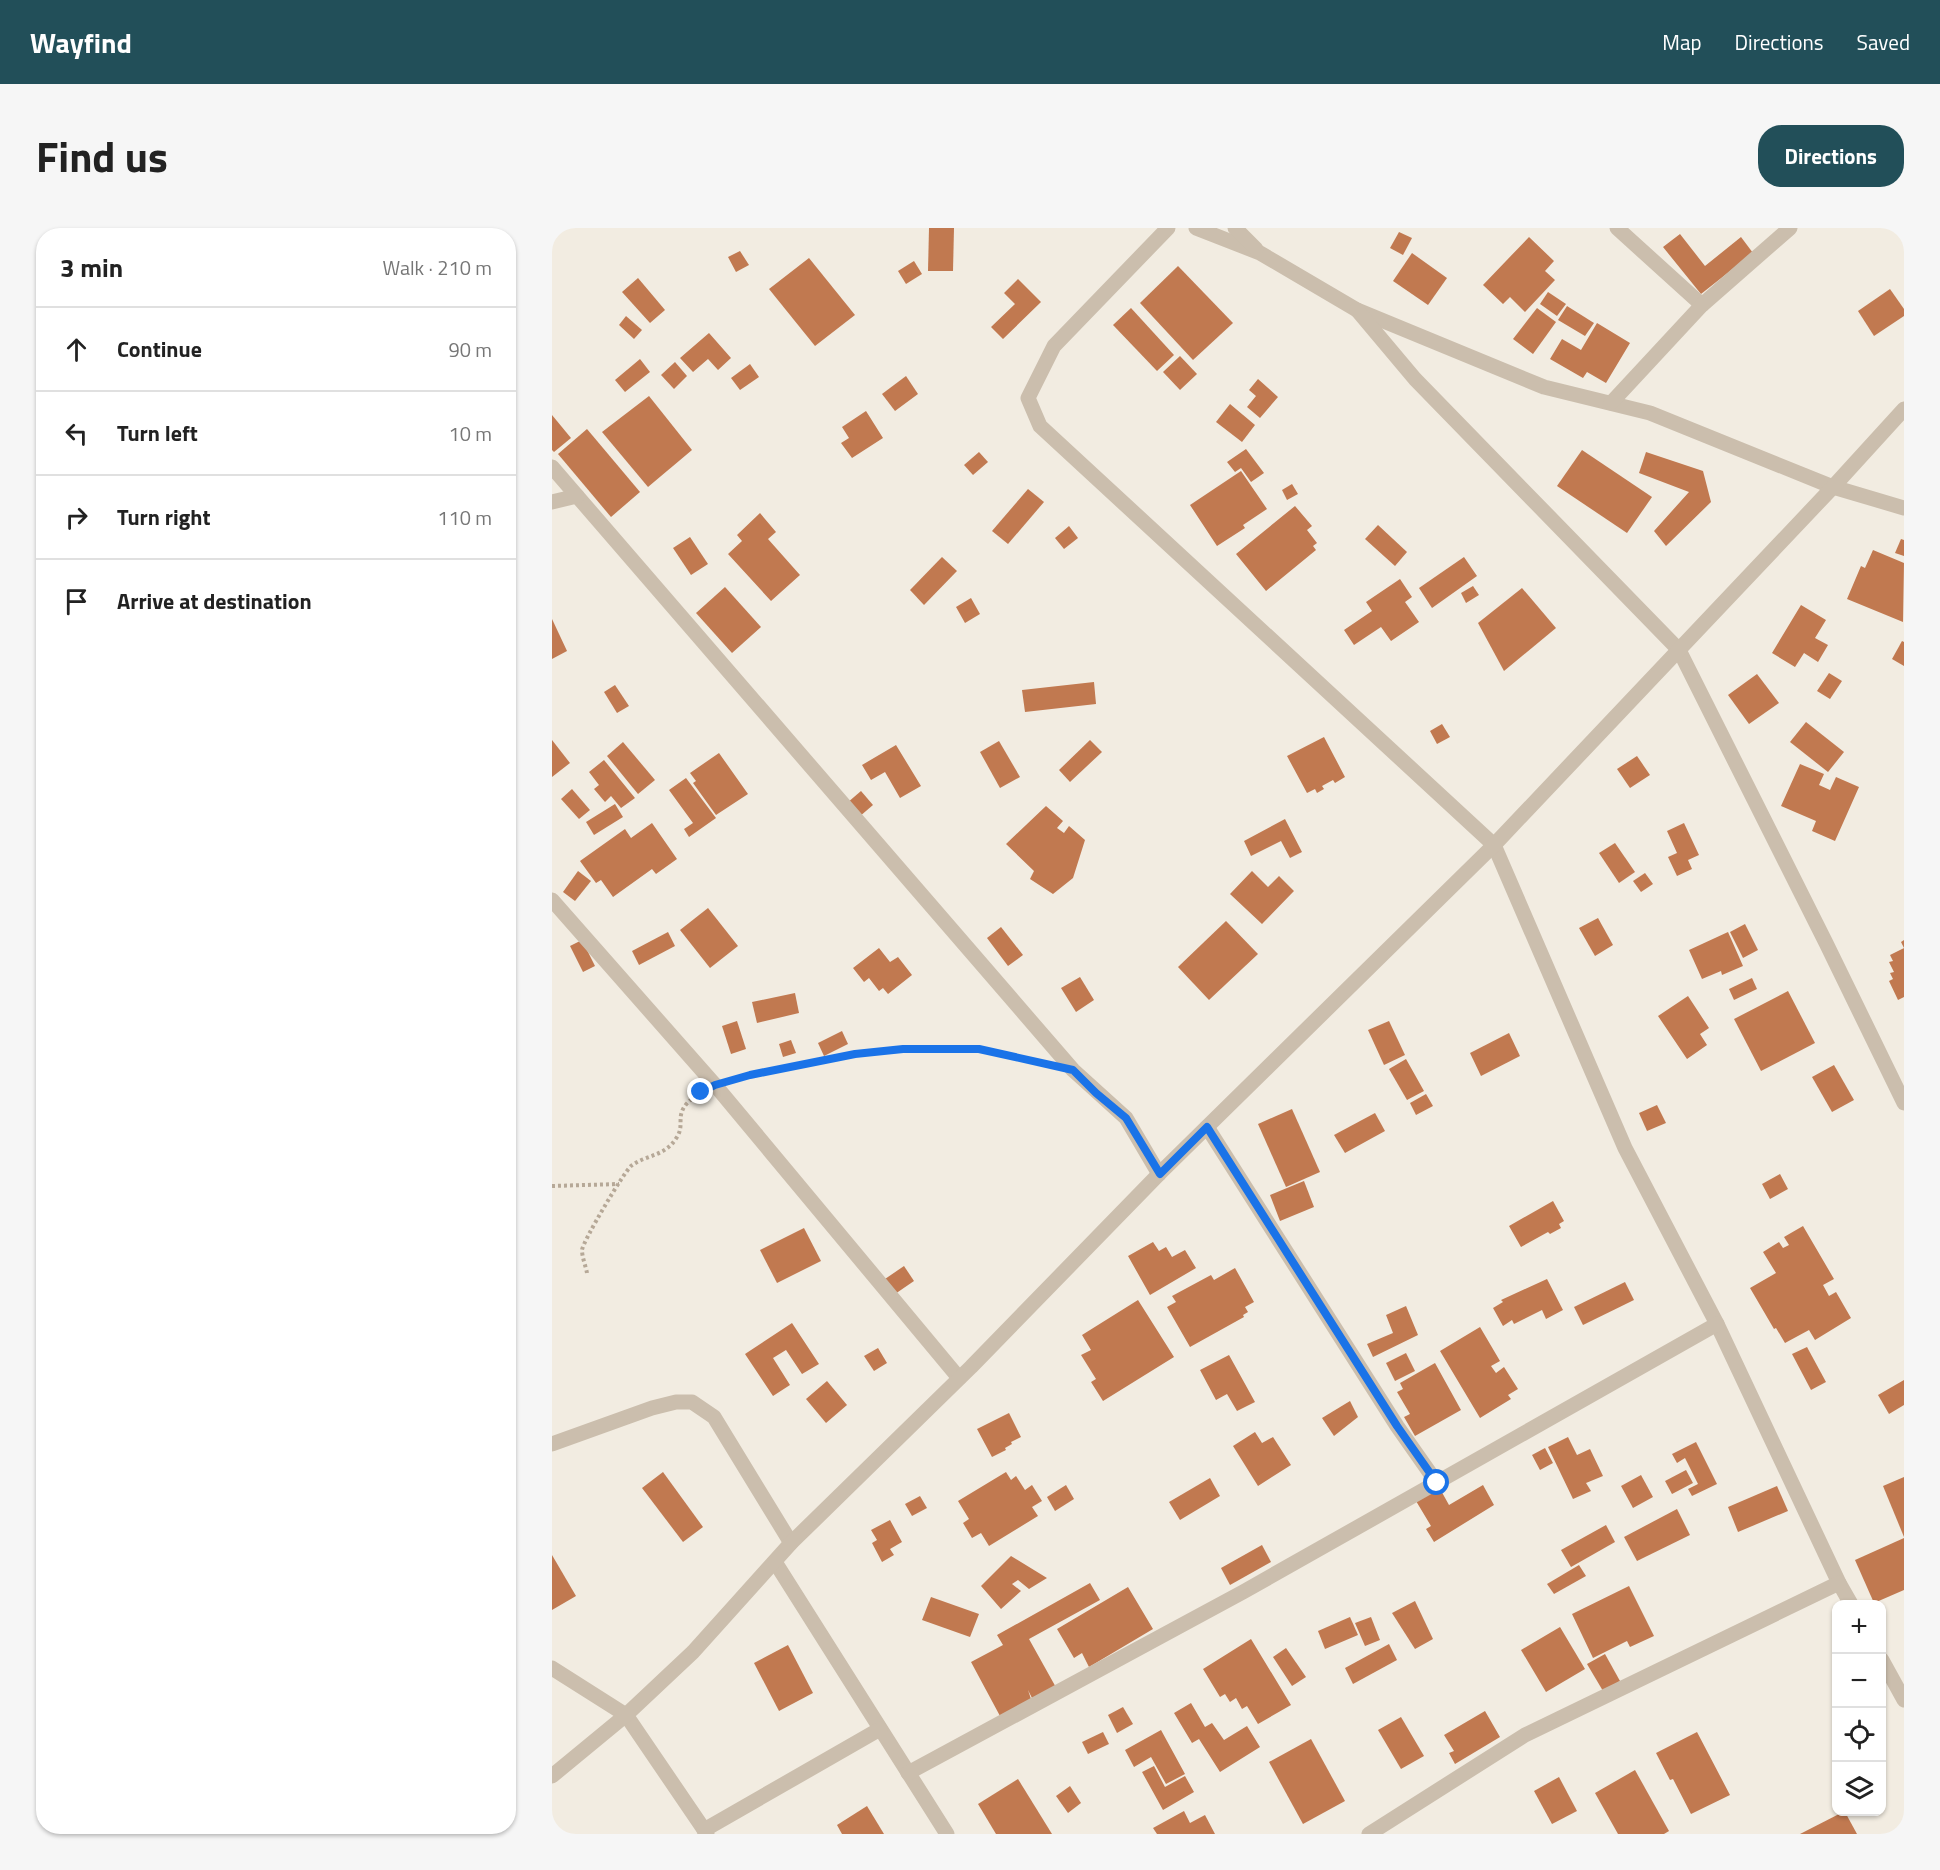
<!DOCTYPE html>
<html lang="en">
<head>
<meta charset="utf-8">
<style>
	:root { --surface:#fff; --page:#f6f6f6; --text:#222; --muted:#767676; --line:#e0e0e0; --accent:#224f59 }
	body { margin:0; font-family:"Titillium Web",sans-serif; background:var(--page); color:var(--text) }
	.controls { position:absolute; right:18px; bottom:18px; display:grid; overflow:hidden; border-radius:12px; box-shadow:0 2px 4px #0004 }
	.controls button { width:54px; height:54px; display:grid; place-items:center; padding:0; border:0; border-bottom:2px solid var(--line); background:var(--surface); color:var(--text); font:30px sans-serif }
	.stop { position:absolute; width:18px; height:18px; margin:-14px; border:4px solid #1a73e8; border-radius:50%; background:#fff }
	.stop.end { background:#1a73e8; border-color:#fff; box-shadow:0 2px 6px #0008 }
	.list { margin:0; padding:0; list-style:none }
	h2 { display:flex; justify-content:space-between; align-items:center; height:78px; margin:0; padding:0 24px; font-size:26px }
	h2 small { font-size:20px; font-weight:400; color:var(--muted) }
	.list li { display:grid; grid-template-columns:39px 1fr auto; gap:18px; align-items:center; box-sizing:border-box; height:84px; padding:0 24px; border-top:2px solid var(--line) }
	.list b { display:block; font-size:22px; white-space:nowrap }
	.list em { font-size:20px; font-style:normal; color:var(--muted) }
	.icon { flex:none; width:33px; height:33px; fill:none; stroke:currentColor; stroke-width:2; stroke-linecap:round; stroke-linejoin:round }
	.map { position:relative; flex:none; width:1352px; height:1606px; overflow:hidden; border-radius:24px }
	header { display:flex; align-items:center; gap:36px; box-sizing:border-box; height:84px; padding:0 30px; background:var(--accent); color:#fff }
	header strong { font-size:28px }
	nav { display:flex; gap:33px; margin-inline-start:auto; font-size:21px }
	.intro { display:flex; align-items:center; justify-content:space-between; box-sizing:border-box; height:144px; padding:0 36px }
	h1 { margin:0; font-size:42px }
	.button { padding:15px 27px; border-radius:24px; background:var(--accent); color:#fff; font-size:21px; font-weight:700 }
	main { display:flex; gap:36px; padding:0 36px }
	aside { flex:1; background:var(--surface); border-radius:24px; box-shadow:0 2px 4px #0004 }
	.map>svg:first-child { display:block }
	.building { fill:#c17950 }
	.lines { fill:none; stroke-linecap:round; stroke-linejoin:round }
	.path { stroke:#b6a897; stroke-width:4; stroke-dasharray:3 3; stroke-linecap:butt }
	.street { stroke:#cbbead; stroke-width:15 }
	.route { stroke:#1a73e8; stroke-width:8 }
</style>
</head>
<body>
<header>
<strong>Wayfind</strong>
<nav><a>Map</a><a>Directions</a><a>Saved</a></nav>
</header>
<div class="intro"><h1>Find us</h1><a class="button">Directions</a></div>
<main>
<aside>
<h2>3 min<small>Walk · 210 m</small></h2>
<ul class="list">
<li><svg class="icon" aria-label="ahead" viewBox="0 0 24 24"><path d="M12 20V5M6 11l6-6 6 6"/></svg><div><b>Continue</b></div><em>90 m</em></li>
<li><svg class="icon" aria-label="left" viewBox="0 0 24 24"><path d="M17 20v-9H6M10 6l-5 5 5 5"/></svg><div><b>Turn left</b></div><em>10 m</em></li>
<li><svg class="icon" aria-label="right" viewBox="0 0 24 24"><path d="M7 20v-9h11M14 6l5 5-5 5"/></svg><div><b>Turn right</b></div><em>110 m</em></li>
<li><svg class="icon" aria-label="arrive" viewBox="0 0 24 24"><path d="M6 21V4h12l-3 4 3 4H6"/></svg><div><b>Arrive at destination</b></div></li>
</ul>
</aside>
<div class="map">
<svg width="1352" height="1606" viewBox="0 0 1352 1606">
	<rect width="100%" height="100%" fill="#f2ece1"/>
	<g class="building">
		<polygon points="377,0 402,0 401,43 376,43"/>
		<polygon points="847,4 860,10 851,27 838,20"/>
		<polygon points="1128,6 1153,38 1189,9 1201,25 1149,66 1111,19"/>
		<polygon points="977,9 1002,33 993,43 1003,52 973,84 958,69 951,76 931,57"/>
		<polygon points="188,23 197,37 184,44 176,29"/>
		<polygon points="860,25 895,50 876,77 841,53"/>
		<polygon points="257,30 303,87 263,118 217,61"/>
		<polygon points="362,33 370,46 354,56 346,43"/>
		<polygon points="626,38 681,95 641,132 588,75"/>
		<polygon points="86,50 113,82 98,95 70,64"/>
		<polygon points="466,51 489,74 451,111 439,99 463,76 452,65"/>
		<polygon points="1338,61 1352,81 1352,88 1322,108 1306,83"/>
		<polygon points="996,64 1014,76 1005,88 988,76"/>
		<polygon points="1015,78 1042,95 1033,108 1006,92"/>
		<polygon points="579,80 622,127 605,143 561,97"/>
		<polygon points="985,80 1004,94 981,126 961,111"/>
		<polygon points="74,88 90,102 82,111 67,97"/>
		<polygon points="1045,95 1078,115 1054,155 1035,144 1031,150 998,131 1010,111 1029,122"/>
		<polygon points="157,105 179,130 166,142 156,131 141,144 128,130"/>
		<polygon points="628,128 645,146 628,162 611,144"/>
		<polygon points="88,131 98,144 73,164 63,152"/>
		<polygon points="123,134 135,148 122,161 109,147"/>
		<polygon points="198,136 207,149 188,162 179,150"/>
		<polygon points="354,148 366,166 343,183 330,166"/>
		<polygon points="706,151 726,169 708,190 695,179 704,168 697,162"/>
		<polygon points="97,168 140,222 96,259 50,204"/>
		<polygon points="678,176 703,197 690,214 664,194"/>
		<polygon points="314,183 331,210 300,230 289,215 297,210 290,199"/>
		<polygon points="0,187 19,210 2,224 0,222"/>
		<polygon points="35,201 88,264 59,289 6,226"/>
		<polygon points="694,221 712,245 699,254 689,240 683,244 675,234"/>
		<polygon points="1030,222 1100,269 1075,305 1005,258"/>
		<polygon points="427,224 436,234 421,247 412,237"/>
		<polygon points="1094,224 1151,243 1159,274 1114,318 1102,303 1137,264 1087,245"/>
		<polygon points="689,243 715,281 691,297 693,300 665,318 638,277"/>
		<polygon points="740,256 746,266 735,272 730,262"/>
		<polygon points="476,261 492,274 456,316 440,303"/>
		<polygon points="743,278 760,298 755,302 765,315 761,318 764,322 714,363 684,326"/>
		<polygon points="208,285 224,304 216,311 248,347 219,373 176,326 190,313 185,307"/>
		<polygon points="826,297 855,324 843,338 813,311"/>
		<polygon points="517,298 526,310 512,321 503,310"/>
		<polygon points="138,309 156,336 139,347 121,320"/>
		<polygon points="1349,311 1352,312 1352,328 1343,325"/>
		<polygon points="1321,322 1352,335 1351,394 1295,371 1309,338 1313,340"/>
		<polygon points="390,329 405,343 372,377 358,362"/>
		<polygon points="912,329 925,348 880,380 867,360"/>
		<polygon points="848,351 860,369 853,374 867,394 839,413 829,399 802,417 792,402 820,383 814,374"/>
		<polygon points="921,358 927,367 914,375 909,365"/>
		<polygon points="173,359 209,399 180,425 144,385"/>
		<polygon points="970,360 1004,400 952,443 926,395"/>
		<polygon points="419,370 428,386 413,395 404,379"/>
		<polygon points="1249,377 1274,392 1263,410 1276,417 1266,434 1252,425 1243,439 1220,425"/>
		<polygon points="0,391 15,423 0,431"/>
		<polygon points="1350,413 1352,414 1352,438 1340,431"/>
		<polygon points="1277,445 1290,453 1278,471 1265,463"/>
		<polygon points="1205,446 1227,475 1197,496 1176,467"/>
		<polygon points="542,454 544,476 473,484 470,462"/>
		<polygon points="63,457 77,478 65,485 52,464"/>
		<polygon points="1254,494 1292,524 1276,544 1238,514"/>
		<polygon points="890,496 898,509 885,516 878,503"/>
		<polygon points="772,509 793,549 783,555 781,552 770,558 772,561 765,565 763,561 755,565 735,528"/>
		<polygon points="0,512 18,535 0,549"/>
		<polygon points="538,512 550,524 518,554 507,542"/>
		<polygon points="447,513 468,549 448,560 428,524"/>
		<polygon points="71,514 103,552 86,566 55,528"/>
		<polygon points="344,517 369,558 348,570 333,544 319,552 310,537"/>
		<polygon points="167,525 196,566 164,587 141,555 144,553 138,545"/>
		<polygon points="1085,528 1098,547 1078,560 1065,541"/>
		<polygon points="52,532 83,570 69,580 59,568 53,574 42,561 47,557 37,544"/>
		<polygon points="1248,536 1272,546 1267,557 1278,562 1284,549 1307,559 1283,613 1260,603 1264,593 1229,578"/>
		<polygon points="134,550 164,590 137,609 132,601 141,595 117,562"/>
		<polygon points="20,561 38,582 27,591 9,571"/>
		<polygon points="309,563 321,577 307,589 295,575"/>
		<polygon points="63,576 71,589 42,607 34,594"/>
		<polygon points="494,578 511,593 505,600 512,605 517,598 533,612 521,650 501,666 478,651 482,643 454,616"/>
		<polygon points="733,591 750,624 738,630 729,613 699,628 692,613"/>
		<polygon points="100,595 125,631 104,646 100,641 61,669 49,652 44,655 28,633 73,601 79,610"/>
		<polygon points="1132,595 1147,627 1136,632 1140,641 1125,648 1116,629 1125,625 1115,603"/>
		<polygon points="1063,615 1083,644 1067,655 1047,625"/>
		<polygon points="26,643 39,653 23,673 11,664"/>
		<polygon points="700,643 716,659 727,648 742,663 710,696 678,666"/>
		<polygon points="1093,645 1101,656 1089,664 1081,653"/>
		<polygon points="156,680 186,718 158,740 128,702"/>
		<polygon points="1046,690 1061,717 1043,728 1027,700"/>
		<polygon points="674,693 706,726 657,772 626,739"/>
		<polygon points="1193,696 1206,722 1191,730 1178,704"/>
		<polygon points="449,699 471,727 456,738 435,710"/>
		<polygon points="116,704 123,718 87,737 80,723"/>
		<polygon points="1176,704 1191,738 1170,747 1169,743 1150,751 1137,722"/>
		<polygon points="30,712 43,738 31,744 18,718"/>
		<polygon points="1352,712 1352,769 1346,772 1337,753 1341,751 1338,745 1342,744 1337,734 1341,733 1338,727 1352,720 1349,714"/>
		<polygon points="327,720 338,734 346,729 360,747 336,766 331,760 327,763 317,750 312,754 301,740"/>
		<polygon points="528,749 542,772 524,784 509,760"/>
		<polygon points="1200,750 1205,761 1182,772 1177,761"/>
		<polygon points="1236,763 1263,815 1209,843 1182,791"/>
		<polygon points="243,765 247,785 205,795 200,774"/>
		<polygon points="1136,768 1157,800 1148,806 1155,817 1135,831 1106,788"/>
		<polygon points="185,793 194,821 179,826 170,798"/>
		<polygon points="837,793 853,827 832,837 816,802"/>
		<polygon points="290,803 296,816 272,828 266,815"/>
		<polygon points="957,805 968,828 929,848 918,825"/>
		<polygon points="239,812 244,825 231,829 227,816"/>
		<polygon points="854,831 872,863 855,872 837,841"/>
		<polygon points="1282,837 1302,872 1280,884 1260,849"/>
		<polygon points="874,866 881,878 864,887 858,875"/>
		<polygon points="1105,877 1114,895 1095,903 1087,885"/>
		<polygon points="740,881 768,944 734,959 706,896"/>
		<polygon points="823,885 833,903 793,925 782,907"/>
		<polygon points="1228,946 1236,961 1218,971 1210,956"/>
		<polygon points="752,953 762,979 728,993 718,967"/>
		<polygon points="1001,973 1012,993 1007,996 1009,1000 998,1006 996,1004 969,1019 957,998"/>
		<polygon points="1251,998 1282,1051 1271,1057 1277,1068 1284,1064 1299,1090 1263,1112 1257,1102 1233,1115 1224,1100 1222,1101 1198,1060 1224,1045 1211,1024 1227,1014 1231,1020 1237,1017 1232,1009"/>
		<polygon points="252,1000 269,1033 225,1055 208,1022"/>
		<polygon points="601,1014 607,1023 614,1019 620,1029 633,1022 644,1040 598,1067 576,1028"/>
		<polygon points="352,1038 362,1053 343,1066 333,1051"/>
		<polygon points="683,1040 702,1074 693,1079 696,1084 691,1087 692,1089 638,1119 615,1079 624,1074 620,1068 659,1047 662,1052"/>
		<polygon points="995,1051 1011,1082 994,1091 990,1082 962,1096 960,1092 951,1098 941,1080 951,1074 949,1072"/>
		<polygon points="1073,1054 1082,1072 1031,1097 1022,1079"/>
		<polygon points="586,1072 622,1129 551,1173 539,1154 544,1151 529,1127 539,1122 530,1107"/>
		<polygon points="854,1078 866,1107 821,1129 815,1116 841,1105 834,1087"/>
		<polygon points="240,1095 267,1136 250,1146 234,1122 221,1130 238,1157 221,1168 193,1126"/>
		<polygon points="928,1099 948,1133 939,1138 944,1145 952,1139 966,1161 956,1167 959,1171 928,1190 888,1123"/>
		<polygon points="1255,1119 1274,1154 1259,1162 1240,1126"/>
		<polygon points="326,1120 335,1135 322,1143 312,1128"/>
		<polygon points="854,1125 863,1143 843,1153 834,1135"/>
		<polygon points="677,1127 703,1174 685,1183 675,1166 664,1172 648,1142"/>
		<polygon points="883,1135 909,1182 863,1208 852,1189 858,1186 845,1164 851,1161 848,1155"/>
		<polygon points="1352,1152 1352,1177 1337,1186 1326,1167"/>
		<polygon points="275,1153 295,1177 274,1195 254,1171"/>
		<polygon points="798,1173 806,1189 782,1208 770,1190"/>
		<polygon points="457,1185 469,1209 459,1214 460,1216 453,1220 454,1222 440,1229 425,1201"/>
		<polygon points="703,1204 710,1215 721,1209 739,1237 706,1258 681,1218"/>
		<polygon points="1016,1209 1025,1227 1038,1221 1051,1248 1034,1255 1039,1263 1021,1271 996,1219"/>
		<polygon points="1144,1214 1165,1256 1140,1268 1136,1261 1146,1256 1133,1230 1125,1235 1120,1226"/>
		<polygon points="993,1220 1001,1235 988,1242 980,1227"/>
		<polygon points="1134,1242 1141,1255 1120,1266 1113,1253"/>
		<polygon points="111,1244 151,1299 131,1314 90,1260"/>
		<polygon points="454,1244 459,1252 464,1248 473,1262 480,1257 490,1273 480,1279 486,1288 437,1318 429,1305 420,1310 411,1295 417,1291 406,1273"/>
		<polygon points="1089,1247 1101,1269 1081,1280 1069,1258"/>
		<polygon points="1352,1249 1352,1309 1331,1258"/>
		<polygon points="658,1250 668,1268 628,1292 617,1274"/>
		<polygon points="514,1257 522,1271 503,1283 495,1269"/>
		<polygon points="931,1257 942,1277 882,1314 874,1301 879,1298 864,1273 887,1259 897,1277"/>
		<polygon points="1225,1258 1236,1283 1186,1304 1176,1279"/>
		<polygon points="368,1268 375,1280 360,1288 353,1276"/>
		<polygon points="1125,1281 1138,1307 1085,1333 1072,1309"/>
		<polygon points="338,1292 350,1314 338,1321 342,1327 330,1334 320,1315 325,1312 319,1302"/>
		<polygon points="1054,1297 1063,1314 1019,1339 1009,1322"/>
		<polygon points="1352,1310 1352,1362 1322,1375 1303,1332"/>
		<polygon points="710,1317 719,1334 678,1357 669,1340"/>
		<polygon points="0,1327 24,1368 0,1382"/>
		<polygon points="459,1328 495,1350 477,1361 466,1352 460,1356 469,1363 449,1381 429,1358"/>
		<polygon points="1027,1337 1034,1348 1002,1366 995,1356"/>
		<polygon points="538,1355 548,1372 477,1411 506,1463 483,1476 476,1462 479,1471 448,1488 419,1434 451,1417 445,1407"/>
		<polygon points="1077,1358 1102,1408 1078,1419 1075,1413 1041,1430 1020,1386"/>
		<polygon points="576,1359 601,1401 537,1439 530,1425 522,1430 505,1401"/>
		<polygon points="379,1369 427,1386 418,1409 370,1392"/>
		<polygon points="863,1373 881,1411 863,1421 840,1385"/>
		<polygon points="798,1389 806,1407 773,1421 766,1403"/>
		<polygon points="819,1389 828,1412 813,1418 803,1395"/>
		<polygon points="1008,1399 1033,1441 994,1464 969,1422"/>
		<polygon points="699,1411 739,1477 706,1496 695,1478 690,1481 684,1470 678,1474 673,1466 668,1469 651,1441"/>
		<polygon points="837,1416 845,1432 801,1456 793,1440"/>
		<polygon points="236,1417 261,1465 227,1483 202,1435"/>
		<polygon points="734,1420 754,1449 740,1458 721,1429"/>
		<polygon points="1053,1426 1068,1453 1051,1463 1035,1436"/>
		<polygon points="639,1475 653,1499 660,1495 672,1512 695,1498 708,1519 668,1544 647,1511 640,1515 622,1485"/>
		<polygon points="571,1479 581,1496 565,1505 556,1487"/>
		<polygon points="933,1483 948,1509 903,1536 897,1525 902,1523 892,1507"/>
		<polygon points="849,1489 872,1528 849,1541 826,1502"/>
		<polygon points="609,1502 633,1546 614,1556 599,1529 582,1539 573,1522"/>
		<polygon points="551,1504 557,1516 536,1526 530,1514"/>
		<polygon points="1145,1504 1178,1567 1139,1586 1121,1551 1118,1552 1104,1525"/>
		<polygon points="759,1511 793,1573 751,1596 717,1534"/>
		<polygon points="602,1538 613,1559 633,1548 642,1564 611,1582 590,1544"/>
		<polygon points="1083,1542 1117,1603 1112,1606 1066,1606 1043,1565"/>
		<polygon points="1007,1549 1025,1583 1000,1596 982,1563"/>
		<polygon points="466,1551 500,1606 444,1606 426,1576"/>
		<polygon points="518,1558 529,1575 516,1585 504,1568"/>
		<polygon points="315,1578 332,1606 290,1606 285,1597"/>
		<polygon points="632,1583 638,1595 653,1587 663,1606 605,1606 601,1600"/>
		<polygon points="1291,1584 1293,1584 1305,1606 1248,1606"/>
	</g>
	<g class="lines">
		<g class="path">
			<polyline points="188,850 303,826 351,821 427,821 482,834"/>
			<polyline points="0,958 67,956"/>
			<path d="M35,1045C34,1039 30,1029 30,1022C31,1013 72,944 79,938C95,926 113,929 125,909C134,895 120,886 142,869"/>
		</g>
		<g class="street">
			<polyline points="616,0 502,118 476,170 488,198 942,617 1073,920 1165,1096 1287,1355 1299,1376"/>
			<polyline points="644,0 708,25 805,82 992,159 1098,185 1281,259 1352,280"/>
			<polyline points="683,0 704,21"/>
			<polyline points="1065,0 1150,77"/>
			<polyline points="805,82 863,151 1127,422 1274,715 1352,875"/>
			<polyline points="1059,175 1150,77 1238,0"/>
			<polyline points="0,239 521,842 574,890 607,946"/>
			<polyline points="0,274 25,268"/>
			<polyline points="0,672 163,857 407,1150"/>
			<polyline points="655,899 845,1198 885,1255"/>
			<polyline points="0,1216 100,1180 124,1174 140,1174 162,1189 239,1315"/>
			<polyline points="223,1334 395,1606"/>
			<polyline points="1330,1432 1352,1472"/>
			<polyline points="0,1440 74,1487 155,1606"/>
			<polyline points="356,1545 691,1364 1165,1096"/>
			<polyline points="0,1548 74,1487 141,1424 239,1315 419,1139 607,946 942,617 1281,259 1352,181"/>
			<polyline points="152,1602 328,1501"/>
			<polyline points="817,1606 973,1507 1287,1355"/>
		</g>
	</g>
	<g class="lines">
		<polyline class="route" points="149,864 163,857 198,847 303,826 351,821 427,821 521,842 544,865 574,890 608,946 655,899 845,1198 885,1255"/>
	</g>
</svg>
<div class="controls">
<button>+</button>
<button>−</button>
<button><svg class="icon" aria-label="locate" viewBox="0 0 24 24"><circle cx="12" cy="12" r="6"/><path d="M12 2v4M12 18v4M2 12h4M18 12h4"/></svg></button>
<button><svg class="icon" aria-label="layers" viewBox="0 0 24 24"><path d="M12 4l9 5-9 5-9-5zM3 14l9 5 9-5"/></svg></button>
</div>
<div class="stop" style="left:885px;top:1255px"></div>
<div class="stop end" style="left:149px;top:864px"></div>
</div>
</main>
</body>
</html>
